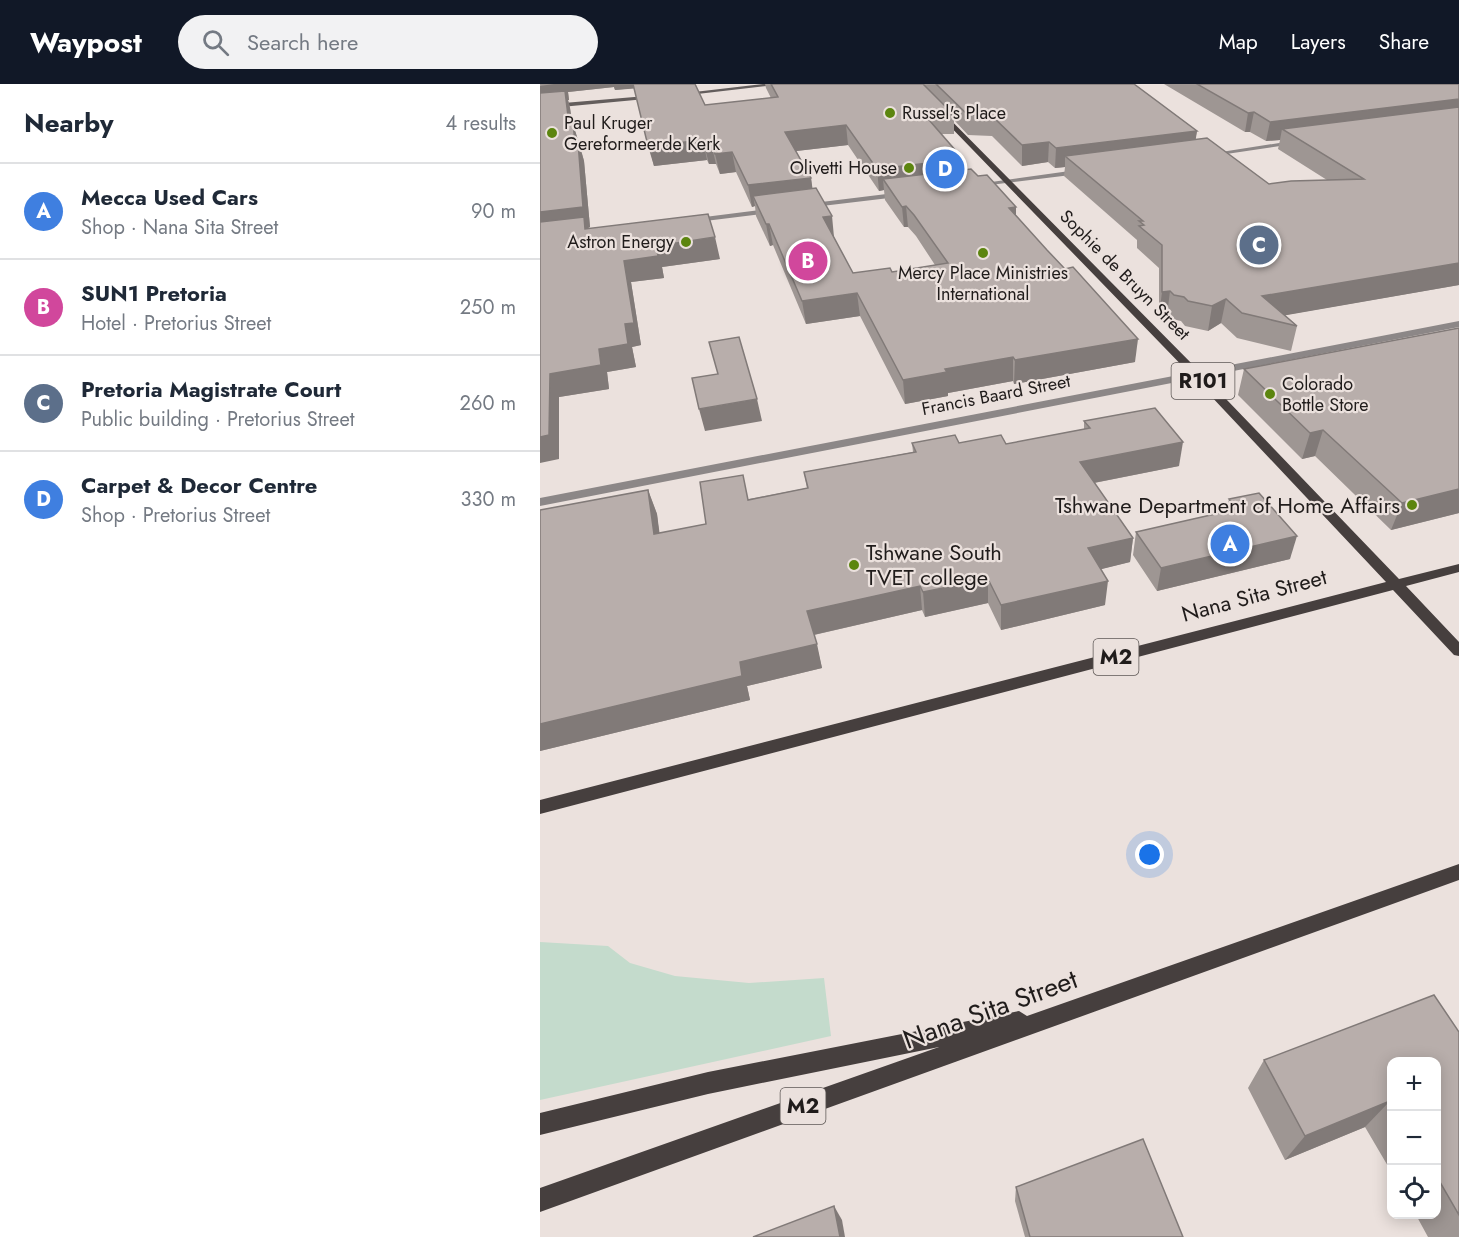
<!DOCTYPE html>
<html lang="en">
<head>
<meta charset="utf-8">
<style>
	:root { --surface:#fff; --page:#f2f2f3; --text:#1f2937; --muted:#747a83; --line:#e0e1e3; --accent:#111827 }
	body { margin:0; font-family:Jost,sans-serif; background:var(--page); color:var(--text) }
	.controls { position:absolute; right:18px; bottom:18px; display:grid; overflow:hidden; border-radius:12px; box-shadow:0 3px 15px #0003 }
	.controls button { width:54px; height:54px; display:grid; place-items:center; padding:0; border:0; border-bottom:2px solid var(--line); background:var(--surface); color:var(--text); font:30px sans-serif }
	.you { position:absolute; left:610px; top:771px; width:21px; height:21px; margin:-15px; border:4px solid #fff; border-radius:50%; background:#1a73e8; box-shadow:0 0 0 9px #1a73e833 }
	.badge { display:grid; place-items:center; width:39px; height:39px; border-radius:50%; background:var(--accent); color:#fff; font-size:20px; font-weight:700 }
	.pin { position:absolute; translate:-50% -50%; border:3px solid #fff; box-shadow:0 2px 6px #0006 }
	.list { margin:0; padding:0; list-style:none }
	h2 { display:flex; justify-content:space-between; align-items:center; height:78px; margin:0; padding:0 24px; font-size:26px }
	h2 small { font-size:20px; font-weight:400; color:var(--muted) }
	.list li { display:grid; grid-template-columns:39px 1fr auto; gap:18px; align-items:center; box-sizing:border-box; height:96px; padding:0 24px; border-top:2px solid var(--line) }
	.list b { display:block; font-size:22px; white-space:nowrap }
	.list p { margin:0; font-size:20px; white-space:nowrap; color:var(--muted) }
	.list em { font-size:20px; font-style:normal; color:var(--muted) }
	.icon { flex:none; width:33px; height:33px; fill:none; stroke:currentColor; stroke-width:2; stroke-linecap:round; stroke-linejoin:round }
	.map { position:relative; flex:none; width:919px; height:1153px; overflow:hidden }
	header { display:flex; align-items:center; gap:36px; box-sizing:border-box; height:84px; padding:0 30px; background:var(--accent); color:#fff }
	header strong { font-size:28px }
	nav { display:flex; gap:33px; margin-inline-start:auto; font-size:21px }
	.search { width:420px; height:54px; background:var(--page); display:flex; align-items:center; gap:15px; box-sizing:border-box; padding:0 21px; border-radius:33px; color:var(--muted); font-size:22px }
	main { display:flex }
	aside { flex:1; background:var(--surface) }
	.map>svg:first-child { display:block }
	.green { fill:#c4dbcc }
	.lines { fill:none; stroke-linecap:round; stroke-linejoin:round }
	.tertiary { fill:#8c8787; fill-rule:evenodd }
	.secondary { fill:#635d5c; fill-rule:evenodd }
	.primary { fill:#463f3e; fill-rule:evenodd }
	.wall { fill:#9e9693; fill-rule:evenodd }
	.shaded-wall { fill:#817a78 }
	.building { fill:#b8aeab; stroke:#817a78; stroke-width:1.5 }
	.poi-dot { fill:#5c850f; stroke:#ebe1dd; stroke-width:2 }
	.labels { text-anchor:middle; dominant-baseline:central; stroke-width:4.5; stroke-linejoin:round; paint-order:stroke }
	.far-poi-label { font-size:18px; fill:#201c1b; stroke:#ebe1dd; text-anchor:start }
	.far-street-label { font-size:18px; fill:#201c1b; stroke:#ebe1dd }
	.shield { fill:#ebe1dd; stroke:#5d5755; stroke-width:1.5 }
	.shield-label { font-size:21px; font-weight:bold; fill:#201c1b }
	.poi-label { font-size:22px; fill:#201c1b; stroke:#ebe1dd; text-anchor:end }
	.street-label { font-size:22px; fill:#201c1b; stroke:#ebe1dd }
	.near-street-label { font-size:27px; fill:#201c1b; stroke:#ebe1dd }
</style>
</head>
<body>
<header>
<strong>Waypost</strong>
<div class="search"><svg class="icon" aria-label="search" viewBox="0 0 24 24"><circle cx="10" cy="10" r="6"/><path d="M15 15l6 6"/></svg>Search here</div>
<nav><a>Map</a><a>Layers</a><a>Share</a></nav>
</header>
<main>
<aside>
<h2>Nearby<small>4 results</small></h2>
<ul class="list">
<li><span class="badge" style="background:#3f7fe0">A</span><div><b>Mecca Used Cars</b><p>Shop · Nana Sita Street</p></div><em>90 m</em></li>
<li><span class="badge" style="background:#d1479c">B</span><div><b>SUN1 Pretoria</b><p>Hotel · Pretorius Street</p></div><em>250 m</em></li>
<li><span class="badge" style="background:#5c6f8a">C</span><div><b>Pretoria Magistrate Court</b><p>Public building · Pretorius Street</p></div><em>260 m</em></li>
<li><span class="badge" style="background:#3f7fe0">D</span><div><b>Carpet &amp; Decor Centre</b><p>Shop · Pretorius Street</p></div><em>330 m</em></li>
</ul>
</aside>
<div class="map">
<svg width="919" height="1153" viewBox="0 0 919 1153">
	<rect width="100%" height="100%" fill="#ebe1dd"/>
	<polygon class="green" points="0,858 68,862 90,879 135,892 209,899 284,894 291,952 0,1016"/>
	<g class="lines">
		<g class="tertiary">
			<polygon points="758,56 760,59 666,73 662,71"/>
			<polygon points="544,85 547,89 434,103 430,101"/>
			<polygon points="363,108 366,108 366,112 265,124 261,122 265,120"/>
			<polygon points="235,124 239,126 238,128 149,139 145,137 149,135"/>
			<polygon points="919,237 919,243 0,422 0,414"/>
		</g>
		<g class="secondary">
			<polygon points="223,0 244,0 140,12 137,10"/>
			<polygon points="118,11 116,14 0,25 0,21"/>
		</g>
		<g class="primary">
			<polygon points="369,0 375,0 661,289 859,495 919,480 919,488 866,502 919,558 919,572 914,571 853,506 0,730 0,716 846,498 653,293"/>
			<polygon points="919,780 919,796 0,1128 0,1104 399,963 168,1010 0,1051 0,1029 168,988 479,927 487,932"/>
		</g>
	</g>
	<g class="wall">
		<path d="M0,0H155L165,21L231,14L226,4L225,0H594L657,47L655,56L729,100L787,96L738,65L740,56L726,57L710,48H705L624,0H919V201L745,231L757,242L751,267L697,254L681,239L668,247L645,242L641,237L631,235L627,231L619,232V184L597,164V156L524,92L525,83L515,84L508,78L482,82L452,52L428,51L414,36V50H401L423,75L424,85L438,92L476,123V131L595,278L474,300L473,297L408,309V312L365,320L320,232L266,240L233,161L230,162L216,132L215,122L212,123L196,88L180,90L176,80H169L167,76L114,82L94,4L75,6L74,3L28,8L29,16H28L30,24L32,40L39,58L44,77L50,143L48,144V145L180,175L122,183L124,194L91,198L101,261L92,263L96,283L67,288L69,305L19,313V375ZM308,61L339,107L344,106L345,116L364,143H368L376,152L395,181L352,188L313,189L293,153H294L272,104L271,94L256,67Z"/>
		<polygon points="919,244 919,429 851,446 775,372 762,375 698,311 704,285"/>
		<polygon points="544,337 639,382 554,399 593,454 590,478 561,485 565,521 461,546 448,519 385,533 382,526 274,551 282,584 207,602 210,616 0,667 0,426 108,406 117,430 119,449 166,440 209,415 267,404 264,388 373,368 372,359 466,360 544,345"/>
		<polygon points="689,415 750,475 617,507 593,471 596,448 686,428"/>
		<polygon points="919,948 919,1153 888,1153 876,1131 897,1131 897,978 852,978 852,1089 825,1043 745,1076 708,1004 724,976"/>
		<polygon points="476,1103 643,1153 485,1153 475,1117"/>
	</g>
	<g class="shaded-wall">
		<polygon points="14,0 152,0 75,6 74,3 28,8 29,16 28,16 30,24 35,58 0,19 0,2"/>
		<polygon points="919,15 919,33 742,45 740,56 726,57 730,38"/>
		<polygon points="714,28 710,48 705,48 708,29"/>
		<polygon points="33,39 44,77 50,143 48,144 51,154 0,150 0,128 35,58"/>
		<polygon points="306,41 308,61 248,68 245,48"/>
		<polygon points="657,47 654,67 525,72 525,83 515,84 516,64"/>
		<polygon points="163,56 167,76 114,82 108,62"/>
		<polygon points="509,58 508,78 482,82 482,61"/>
		<polygon points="171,59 176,80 169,80 164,60"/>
		<polygon points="192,68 196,88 180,90 175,70"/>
		<polygon points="423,75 424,96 343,95 344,106 339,107 337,85"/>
		<polygon points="271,94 274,115 213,112 215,122 212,123 208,101"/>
		<polygon points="366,122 368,143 364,143 362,123"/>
		<polygon points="476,123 476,143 469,124"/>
		<polygon points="292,132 294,153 285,154 283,133"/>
		<polygon points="226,140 229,140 233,161 230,162"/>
		<polygon points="175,153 180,175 122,183 124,194 91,198 101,261 92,263 96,283 67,288 69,305 19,313 19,375 0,379 0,353 10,290 59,265 85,240 84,177 116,162"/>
		<polygon points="919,179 919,201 725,235 722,212"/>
		<polygon points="630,207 627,231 619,232 622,208"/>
		<polygon points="317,209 320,232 266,240 262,217"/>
		<polygon points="686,215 681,239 668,247 672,222"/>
		<polygon points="598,255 595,278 474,300 475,276"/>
		<polygon points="473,273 473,297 408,309 408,312 365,320 363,296 405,285"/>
		<polygon points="217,315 222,337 165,347 159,325"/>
		<polygon points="783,346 775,372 762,375 770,349"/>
		<polygon points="643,358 639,382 538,402 540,378"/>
		<polygon points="919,405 919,429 851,446 862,419"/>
		<polygon points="108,406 117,430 123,475 114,450"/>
		<polygon points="757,452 750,475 617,507 621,484"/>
		<polygon points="593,454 590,478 546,489 548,464"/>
		<polygon points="448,495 448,519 385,533 383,508"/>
		<polygon points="568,497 565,521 461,546 461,521"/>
		<polygon points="380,502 382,526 273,551 267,527"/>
		<polygon points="277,560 282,584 207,602 210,616 0,667 0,640 200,578"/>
		<polygon points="850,1017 825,1043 745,1076 765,1052"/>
		<polygon points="294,1122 302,1136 305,1153 300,1153"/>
	</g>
	<g class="building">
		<polygon points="93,0 155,0 165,21 238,13 231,0 383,0 414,31 383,29 423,75 337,85 306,41 245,48 271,94 208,101 192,68 175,70 171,59 164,60 163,56 108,62"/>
		<polygon points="396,0 594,0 657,47 516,64 509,58 482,61 452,32 428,31"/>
		<polygon points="657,0 919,0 919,15 730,38 714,28 708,29"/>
		<polygon points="25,7 29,40 33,39 35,58 38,58 43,123 0,128 0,9"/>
		<polygon points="919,23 919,179 722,212 757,242 702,229 686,215 672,222 648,217 644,213 634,211 630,207 622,208 622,161 599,142 604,141 599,137 603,137 525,72 667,54 729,100 751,97 824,95 742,45"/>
		<polygon points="431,85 438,92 447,91 476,123 469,124 507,166 525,185 533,183 598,255 475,276 473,273 405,285 407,288 363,296 317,209 262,217 229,140 226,140 213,112 276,104 292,132 283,133 313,189 350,184 352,188 408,179 374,131 366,122 362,123 343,95"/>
		<polygon points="168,130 175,153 116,162 118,172 84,177 94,239 85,240 88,260 59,265 61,281 10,290 9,351 0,353 0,138 44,133 45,145"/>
		<polygon points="919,244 919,405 862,419 783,346 770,349 704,285"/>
		<polygon points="199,253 217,315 159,325 152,294 178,290 169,258"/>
		<polygon points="615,324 643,358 540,378 593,454 548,464 568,497 461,521 448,495 383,508 380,502 267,527 277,560 200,578 202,592 0,640 0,426 108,406 114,450 166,440 160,398 203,391 208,416 268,404 264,388 376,368 372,359 415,351 419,359 461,351 466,360 550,344 544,337"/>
		<polygon points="719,409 757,452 621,484 596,448 697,425 689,415"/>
		<polygon points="894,911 919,948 919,1131 897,1093 897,978 852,978 852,1019 850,1017 765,1052 724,976"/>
		<polygon points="603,1055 643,1153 490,1153 476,1103"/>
		<polygon points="294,1122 300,1153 213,1153"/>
	</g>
	<g class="poi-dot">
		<circle cx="350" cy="29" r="6"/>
		<circle cx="12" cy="49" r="6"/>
		<circle cx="369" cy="84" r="6"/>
		<circle cx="146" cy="158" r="6"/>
		<circle cx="443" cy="169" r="6"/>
		<circle cx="730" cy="310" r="6"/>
		<circle cx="872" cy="421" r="6"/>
		<circle cx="314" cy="481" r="6"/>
	</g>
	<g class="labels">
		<g class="far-poi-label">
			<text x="362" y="29">Russel's Place</text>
			<text x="24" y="39">Paul Kruger<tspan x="24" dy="21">Gereformeerde Kerk</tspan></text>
			<text x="357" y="84" text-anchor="end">Olivetti House</text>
			<text x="134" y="158" text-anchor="end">Astron Energy</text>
			<text x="443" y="189" text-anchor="middle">Mercy Place Ministries<tspan x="443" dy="21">International</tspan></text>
			<text x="742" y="300">Colorado<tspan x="742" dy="21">Bottle Store</tspan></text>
		</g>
		<g class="far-street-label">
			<text transform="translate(585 191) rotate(45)">Sophie de Bruyn Street</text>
			<text transform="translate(456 311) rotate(-11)">Francis Baard Street</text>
		</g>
		<g class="shield">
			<rect x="631.5" y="279" width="63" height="36" rx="4.5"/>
			<rect x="553.5" y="555" width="45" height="36" rx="4.5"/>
			<rect x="240.5" y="1004" width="45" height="36" rx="4.5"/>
		</g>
		<g class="shield-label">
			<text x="663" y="297">R101</text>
			<text x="576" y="573">M2</text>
			<text x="263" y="1022">M2</text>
		</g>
		<g class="poi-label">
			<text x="860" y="421">Tshwane Department of Home Affairs</text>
			<text x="326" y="468" text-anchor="start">Tshwane South<tspan x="326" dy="25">TVET college</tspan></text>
		</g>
		<g class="street-label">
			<text transform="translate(714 511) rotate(-15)">Nana Sita Street</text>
		</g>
		<g class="near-street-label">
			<text transform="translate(450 925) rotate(-20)">Nana Sita Street</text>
		</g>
	</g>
</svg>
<div class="controls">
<button>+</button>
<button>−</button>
<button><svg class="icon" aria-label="locate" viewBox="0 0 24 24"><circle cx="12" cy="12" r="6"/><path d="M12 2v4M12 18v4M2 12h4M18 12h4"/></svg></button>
</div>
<div class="you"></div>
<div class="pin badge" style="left:690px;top:460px;background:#3f7fe0">A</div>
<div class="pin badge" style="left:268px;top:177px;background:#d1479c">B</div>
<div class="pin badge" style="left:719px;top:161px;background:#5c6f8a">C</div>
<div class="pin badge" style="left:405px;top:85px;background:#3f7fe0">D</div>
</div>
</main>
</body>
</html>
